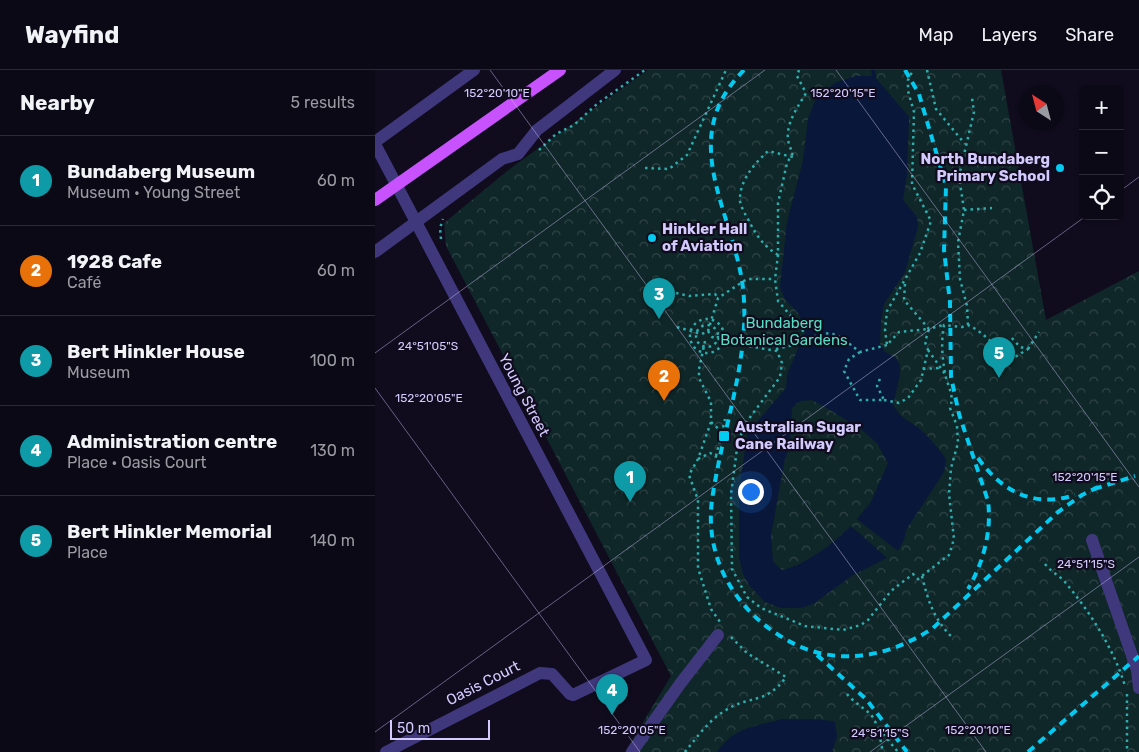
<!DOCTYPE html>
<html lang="en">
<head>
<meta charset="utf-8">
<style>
	:root { --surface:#0c0916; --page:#1a1723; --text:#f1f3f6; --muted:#9a9aa1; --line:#2c2a35; --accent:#03caf1 }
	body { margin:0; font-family:Rubik,sans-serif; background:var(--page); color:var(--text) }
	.controls { position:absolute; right:15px; top:15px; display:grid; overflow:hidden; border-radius:8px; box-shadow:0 1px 4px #0004 }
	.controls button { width:45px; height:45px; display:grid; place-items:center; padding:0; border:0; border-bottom:1px solid var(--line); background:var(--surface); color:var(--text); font:25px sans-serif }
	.compass { position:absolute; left:644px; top:15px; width:45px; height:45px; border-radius:50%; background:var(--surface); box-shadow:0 1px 4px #0004; rotate:324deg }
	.scale { position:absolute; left:15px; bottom:12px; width:100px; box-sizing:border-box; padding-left:5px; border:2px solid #d3cafe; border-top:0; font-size:14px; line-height:18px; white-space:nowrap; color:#d3cafe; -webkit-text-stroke:4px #100c1e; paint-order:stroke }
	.you { position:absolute; left:375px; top:421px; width:18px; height:18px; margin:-12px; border:4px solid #fff; border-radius:50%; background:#1a73e8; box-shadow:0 0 0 8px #1a73e833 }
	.badge { display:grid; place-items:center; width:32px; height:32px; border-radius:50%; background:var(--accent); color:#fff; font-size:16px; font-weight:700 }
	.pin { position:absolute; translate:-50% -41px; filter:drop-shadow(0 1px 2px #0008) }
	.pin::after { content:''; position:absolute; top:26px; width:18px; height:15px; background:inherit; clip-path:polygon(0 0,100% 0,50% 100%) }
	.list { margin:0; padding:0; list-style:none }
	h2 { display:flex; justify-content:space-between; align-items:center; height:65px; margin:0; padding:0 20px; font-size:21px }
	h2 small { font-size:16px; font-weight:400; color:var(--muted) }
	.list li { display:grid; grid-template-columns:32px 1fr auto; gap:15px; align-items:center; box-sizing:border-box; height:90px; padding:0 20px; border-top:1px solid var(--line) }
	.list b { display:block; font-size:19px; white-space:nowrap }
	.list p { margin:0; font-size:16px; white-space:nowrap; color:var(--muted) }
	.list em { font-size:16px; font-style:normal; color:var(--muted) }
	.icon { flex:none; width:28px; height:28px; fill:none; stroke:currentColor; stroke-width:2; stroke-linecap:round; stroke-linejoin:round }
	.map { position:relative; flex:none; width:764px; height:682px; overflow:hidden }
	header { display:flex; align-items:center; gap:30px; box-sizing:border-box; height:70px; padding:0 25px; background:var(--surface); border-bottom:1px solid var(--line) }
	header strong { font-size:24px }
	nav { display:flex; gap:28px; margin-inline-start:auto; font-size:18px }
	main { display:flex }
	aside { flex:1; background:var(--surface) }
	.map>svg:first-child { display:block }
	.forest { fill:url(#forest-crowns) }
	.water { fill:#09183a }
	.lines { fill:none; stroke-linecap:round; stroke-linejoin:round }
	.stream { stroke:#09183a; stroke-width:4 }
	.path { stroke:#2eadae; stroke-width:2.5; stroke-dasharray:2.5 4; stroke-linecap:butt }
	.minor { stroke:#3f387d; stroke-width:12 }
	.major { stroke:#c852fd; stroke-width:12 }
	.rail { stroke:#03caf1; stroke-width:4; stroke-dasharray:8 6; stroke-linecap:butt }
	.ticks { fill:none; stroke:#d3cafe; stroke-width:1; stroke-opacity:0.45 }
	.poi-dot { fill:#03caf1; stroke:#100c1e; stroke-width:2 }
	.labels { text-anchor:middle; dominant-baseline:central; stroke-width:4.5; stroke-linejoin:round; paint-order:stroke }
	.poi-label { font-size:15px; font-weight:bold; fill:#d3cafe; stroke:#100c1e; text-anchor:start }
	.park-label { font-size:15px; fill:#57ddc4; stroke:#100c1e }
	.street-label { font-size:15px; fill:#d3cafe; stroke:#100c1e }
	.ticks-label { font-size:12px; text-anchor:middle; fill:#d3cafe; stroke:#100c1e; stroke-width:4.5; stroke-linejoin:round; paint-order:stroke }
</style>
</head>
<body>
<header>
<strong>Wayfind</strong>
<nav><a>Map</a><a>Layers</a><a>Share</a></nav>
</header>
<main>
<aside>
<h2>Nearby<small>5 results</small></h2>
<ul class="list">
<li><span class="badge" style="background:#0f9aa8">1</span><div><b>Bundaberg Museum</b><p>Museum · Young Street</p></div><em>60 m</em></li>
<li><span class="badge" style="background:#e8710a">2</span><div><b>1928 Cafe</b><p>Café</p></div><em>60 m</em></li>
<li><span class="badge" style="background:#0f9aa8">3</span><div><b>Bert Hinkler House</b><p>Museum</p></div><em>100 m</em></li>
<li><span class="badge" style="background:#0f9aa8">4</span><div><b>Administration centre</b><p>Place · Oasis Court</p></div><em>130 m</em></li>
<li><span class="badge" style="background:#0f9aa8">5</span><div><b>Bert Hinkler Memorial</b><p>Place</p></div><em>140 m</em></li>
</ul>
</aside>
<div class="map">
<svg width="764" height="682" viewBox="0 0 764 682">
	<defs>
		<pattern id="forest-crowns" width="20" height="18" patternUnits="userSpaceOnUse" patternTransform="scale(1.25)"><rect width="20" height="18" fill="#0f2728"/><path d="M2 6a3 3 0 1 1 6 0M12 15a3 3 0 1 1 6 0" fill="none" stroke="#314548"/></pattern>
	</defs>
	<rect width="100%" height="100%" fill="#100c1e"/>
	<polygon class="forest" points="273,0 626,0 671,250 764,201 764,682 250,682 296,606 71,176 69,153 136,98"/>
	<g class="water">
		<path d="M482,6H499L534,47L532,105L528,130L542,147L543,157L530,202L509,234L506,250L505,274L510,282L520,287L525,295V305L518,335C526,348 529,348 541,356C553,365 562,377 571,389L569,402L531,460L529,470L523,481L482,449L496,432L513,393L502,373L486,359L452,338L437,330L425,331L417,338L415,375L409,393L396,465L398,492L407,500C430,496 460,472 476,456L512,488L478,505L438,534L425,538H406L390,532L374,515L368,504L364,488V425L372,364L411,318L412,305L430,262L424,244L410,229L405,217L412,152L428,91L433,49L442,26L462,12Z"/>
		<path d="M407,649C422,650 447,648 460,652L462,666L457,682H342C360,656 380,657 407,649Z"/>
	</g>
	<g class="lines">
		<polyline class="stream" points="498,0 499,6"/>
		<g class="path">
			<path d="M424,0L422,6L431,23C419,43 405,62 418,83L412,93L403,133V185L400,209L403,231L428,260L423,274C455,257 458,261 485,282L512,275"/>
			<polyline points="552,0 561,39 590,74"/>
			<polyline points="164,80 181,64 199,55 222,34 270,0"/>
			<polyline points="270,98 294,99 312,85 351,0"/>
			<polyline points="589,140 617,138"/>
			<polyline points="66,169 65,158 68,149"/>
			<path d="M403,185C389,176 383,168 375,153C372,147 366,138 365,131C364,111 379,94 393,81L418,87"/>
			<polyline points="530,214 529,230 554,259 568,255"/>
			<polyline points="301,223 314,226 340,224 343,228"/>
			<circle cx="332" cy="266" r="17"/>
			<polyline points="593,255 592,236 585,209 583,172 589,140 584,106 599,42 597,28"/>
			<circle cx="332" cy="266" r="11"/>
			<polyline points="302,257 327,264 333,261 343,228 372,209 400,209"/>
			<path d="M333,261L337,267L361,274L402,281L407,293L405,307L373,350L363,371L356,424L357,499L372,527L386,538L430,556L468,560L486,555L493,550L516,521L538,504L543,509L574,485L579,469L574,424L576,398L583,373L582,356L575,338C580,324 572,316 570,303C567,287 566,271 569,255L587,257L593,255C613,264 618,279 640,287L653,279L645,277L635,266"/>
			<polyline points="330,271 324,299 324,308 336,332 336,352 347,362 350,349"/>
			<polyline points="401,279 423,274"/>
			<polyline points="653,279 664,262"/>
			<polyline points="553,280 570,304"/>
			<polyline points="485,282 474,289 469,301 485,330 509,330 502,316 506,306"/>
			<polyline points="548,299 563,298 564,294"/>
			<polyline points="509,330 524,333 533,328 546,310 553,280 550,272 554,259 524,262 512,275 510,260 512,241 545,183 556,151 537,114 539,42 533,21 533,10 538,0"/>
			<polyline points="336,352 323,389 314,405 323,430 323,498 336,539 345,552"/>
			<polyline points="341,386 347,362"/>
			<polyline points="323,389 335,383 341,386 340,391"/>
			<path d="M670,494C676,502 684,505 690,512C715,542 739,579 750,616"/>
			<path d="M547,506C553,531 559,550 578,568"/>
			<path d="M472,624C479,633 490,638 497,646C504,656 505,670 508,682"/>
			<polyline points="752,624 752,682"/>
			<polyline points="504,659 523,682"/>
			<path d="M310,682C322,667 334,650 351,640C374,625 391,635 411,607L372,583L356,567"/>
		</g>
		<g class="minor">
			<polyline points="0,72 99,0"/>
			<polyline points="0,74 271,590 198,625 195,624 177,604 165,603 11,682"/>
			<polyline points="0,182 127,89 143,84 162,60 240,0"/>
			<polyline points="717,470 762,600 764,618"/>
			<polyline points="257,682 305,614 343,565"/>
		</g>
		<polyline class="major" points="0,130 185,0"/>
		<g class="rail">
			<path d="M369,0C296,73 366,150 369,231C372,284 355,339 344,391C341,407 337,424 336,441C333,502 372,553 426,577C471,596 519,584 558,558L683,442L707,425L723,417"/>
			<path d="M530,0L544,24L571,116L569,180L575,232L576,307L584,344L613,431C617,462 608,493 593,519"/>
			<path d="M603,388C627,422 659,438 700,425"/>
			<polyline points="719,419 760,406"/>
			<polyline points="442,585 491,629 532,682"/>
			<polyline points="653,682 764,586"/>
		</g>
	</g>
	<path class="ticks" d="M115,0L611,682M461,0L764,417M745,121L764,107M0,283L390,0M0,318L265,682M0,662L711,146M495,682L764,487"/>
	<g class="poi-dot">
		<circle cx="685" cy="98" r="5"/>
		<circle cx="277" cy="168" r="5"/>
		<rect x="343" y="360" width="12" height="12" rx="2.5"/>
	</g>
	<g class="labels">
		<g class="poi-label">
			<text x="675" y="89" text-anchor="end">North Bundaberg<tspan x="675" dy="17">Primary School</tspan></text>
			<text x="287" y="159">Hinkler Hall<tspan x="287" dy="17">of Aviation</tspan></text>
			<text x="360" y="357">Australian Sugar<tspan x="360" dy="17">Cane Railway</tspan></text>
		</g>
		<g class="park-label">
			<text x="409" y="253">Bundaberg<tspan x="409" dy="17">Botanical Gardens</tspan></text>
		</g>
		<g class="street-label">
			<text transform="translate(149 325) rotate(62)">Young Street</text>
			<text transform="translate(108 613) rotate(-27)">Oasis Court</text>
		</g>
	</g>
	<g class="ticks-label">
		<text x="122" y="27">152°20'10"E</text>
		<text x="468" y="27">152°20'15"E</text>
		<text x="53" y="280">24°51'05"S</text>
		<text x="54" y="332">152°20'05"E</text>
		<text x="710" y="411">152°20'15"E</text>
		<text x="711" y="498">24°51'15"S</text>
		<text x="257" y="664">152°20'05"E</text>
		<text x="603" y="664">152°20'10"E</text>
		<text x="505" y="667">24°51'15"S</text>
	</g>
</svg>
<div class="controls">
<button>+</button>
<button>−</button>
<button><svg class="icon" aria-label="locate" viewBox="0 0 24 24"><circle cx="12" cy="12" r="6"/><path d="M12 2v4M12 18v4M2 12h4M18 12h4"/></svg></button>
</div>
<svg class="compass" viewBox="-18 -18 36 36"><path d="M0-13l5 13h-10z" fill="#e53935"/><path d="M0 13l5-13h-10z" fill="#9a9aa1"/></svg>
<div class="scale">50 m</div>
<div class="you"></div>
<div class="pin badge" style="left:255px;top:432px;background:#0f9aa8">1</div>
<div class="pin badge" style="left:289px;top:331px;background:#e8710a">2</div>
<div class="pin badge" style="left:284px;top:249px;background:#0f9aa8">3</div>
<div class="pin badge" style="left:237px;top:645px;background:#0f9aa8">4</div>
<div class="pin badge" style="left:624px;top:308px;background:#0f9aa8">5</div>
</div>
</main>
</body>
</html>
